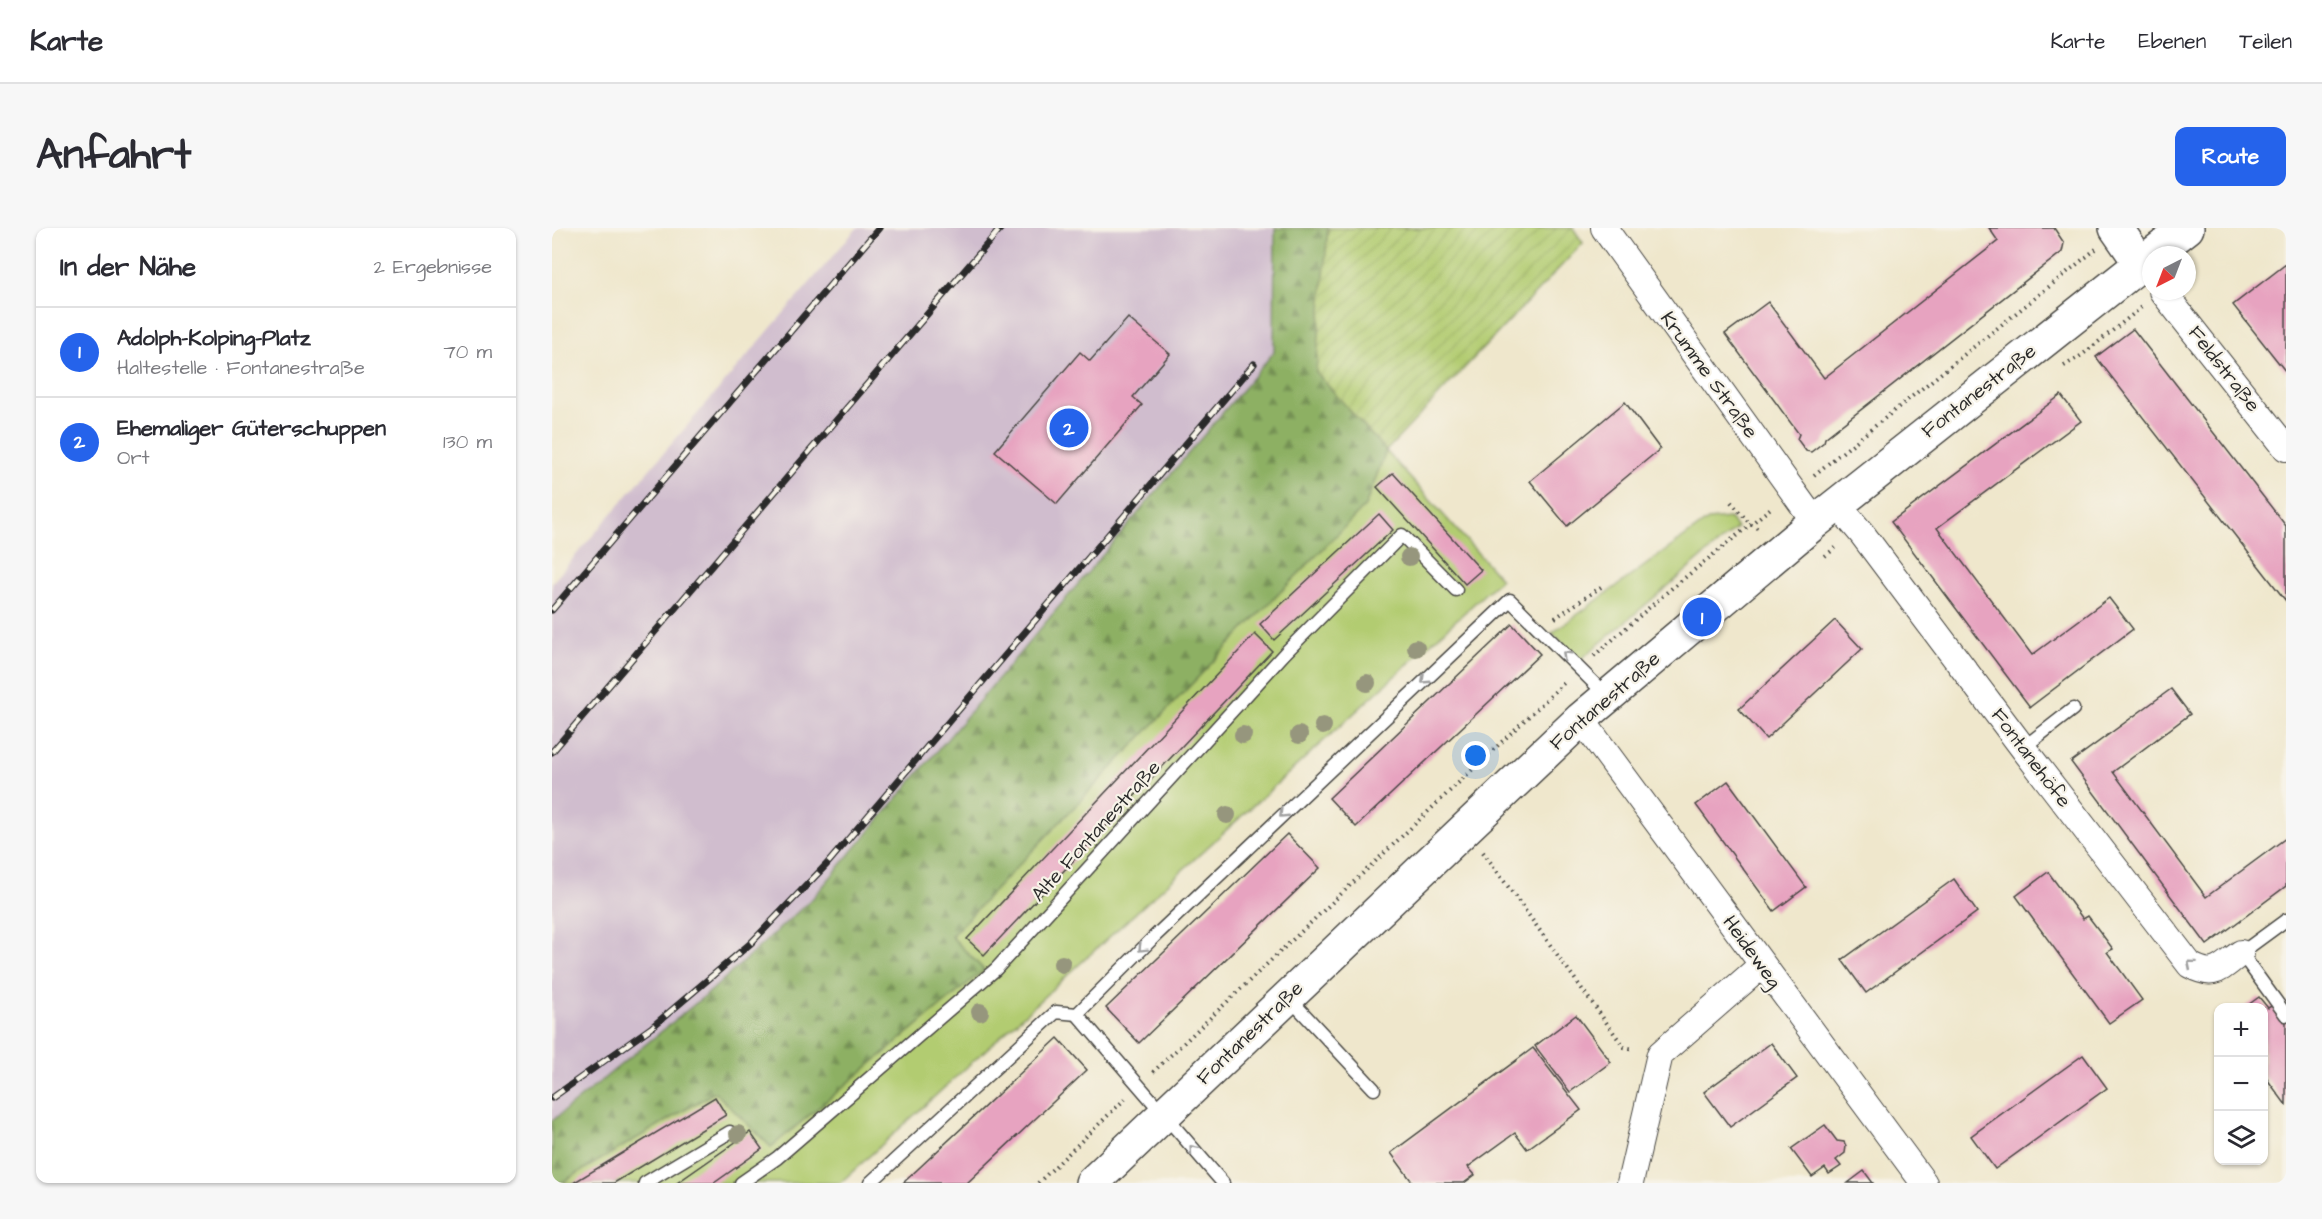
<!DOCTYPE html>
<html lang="de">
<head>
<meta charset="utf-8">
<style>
	:root { --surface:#fff; --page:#f7f7f7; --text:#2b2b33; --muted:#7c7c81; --line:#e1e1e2; --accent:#2563eb }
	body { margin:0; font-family:"Architects Daughter",sans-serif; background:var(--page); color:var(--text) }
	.controls { position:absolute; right:18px; bottom:18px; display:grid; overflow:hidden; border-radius:12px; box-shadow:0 2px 4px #0004 }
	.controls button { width:54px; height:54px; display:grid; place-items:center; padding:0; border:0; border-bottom:2px solid var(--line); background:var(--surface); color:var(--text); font:30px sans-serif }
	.compass { position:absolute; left:1590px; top:18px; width:54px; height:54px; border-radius:50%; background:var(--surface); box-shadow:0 2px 4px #0004; rotate:222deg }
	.you { position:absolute; left:924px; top:528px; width:21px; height:21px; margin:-15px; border:4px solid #fff; border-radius:50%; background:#1a73e8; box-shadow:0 0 0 9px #1a73e833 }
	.badge { display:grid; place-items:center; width:39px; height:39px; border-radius:50%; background:var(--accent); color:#fff; font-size:20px; font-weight:700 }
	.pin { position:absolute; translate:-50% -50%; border:3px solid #fff; box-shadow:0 2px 6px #0006 }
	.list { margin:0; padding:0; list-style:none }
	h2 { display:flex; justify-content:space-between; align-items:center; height:78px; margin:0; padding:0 24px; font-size:26px }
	h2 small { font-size:20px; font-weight:400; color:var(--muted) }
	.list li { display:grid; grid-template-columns:39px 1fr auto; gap:18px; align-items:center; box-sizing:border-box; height:90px; padding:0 24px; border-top:2px solid var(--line) }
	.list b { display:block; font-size:22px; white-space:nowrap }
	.list p { margin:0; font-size:20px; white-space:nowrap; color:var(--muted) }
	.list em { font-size:20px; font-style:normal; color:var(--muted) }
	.icon { flex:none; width:33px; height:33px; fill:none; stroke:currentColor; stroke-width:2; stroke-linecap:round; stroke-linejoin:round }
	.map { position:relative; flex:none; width:1734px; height:955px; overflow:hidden; border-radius:12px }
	header { display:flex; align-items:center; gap:36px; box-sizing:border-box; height:84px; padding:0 30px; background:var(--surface); border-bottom:2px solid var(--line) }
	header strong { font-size:28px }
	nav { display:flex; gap:33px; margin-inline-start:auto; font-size:21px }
	.intro { display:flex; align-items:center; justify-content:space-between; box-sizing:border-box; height:144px; padding:0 36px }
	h1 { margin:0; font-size:42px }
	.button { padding:15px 27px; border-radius:12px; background:var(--accent); color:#fff; font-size:21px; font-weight:700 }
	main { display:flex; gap:36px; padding:0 36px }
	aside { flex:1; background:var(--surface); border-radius:12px; box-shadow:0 2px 4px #0004 }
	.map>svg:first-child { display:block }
	.industrial { fill:#d0bdce }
	.grass { fill:#b2cc71; stroke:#6e7c4e; stroke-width:1.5 }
	.forest { fill:url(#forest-firs); stroke:#5c6e47; stroke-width:1.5 }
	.garden { fill:url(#garden-furrows); stroke:#6e7c4e; stroke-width:1.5 }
	.building { fill:#e7a3c0 }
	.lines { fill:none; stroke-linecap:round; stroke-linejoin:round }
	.lane-casing { stroke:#484743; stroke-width:15 }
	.street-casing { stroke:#484743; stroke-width:28 }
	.secondary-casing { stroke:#484743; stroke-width:36 }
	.path { stroke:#484743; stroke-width:4; stroke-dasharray:1.5 4.5; stroke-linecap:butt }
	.lane { stroke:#fff; stroke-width:12 }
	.street { stroke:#fff; stroke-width:26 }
	.secondary { stroke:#fff; stroke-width:33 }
	.rail-casing { stroke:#2b2b2b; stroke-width:7 }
	.rail { stroke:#f7f3e8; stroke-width:4.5; stroke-dasharray:14; stroke-linecap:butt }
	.tree { fill:#96967d }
	.oneway { stroke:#a0a0a0 }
	.labels { text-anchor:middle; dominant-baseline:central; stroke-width:4.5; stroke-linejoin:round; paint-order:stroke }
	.street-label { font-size:20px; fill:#2b2b2b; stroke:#f7f3e8 }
</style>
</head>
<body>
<header>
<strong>Karte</strong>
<nav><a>Karte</a><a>Ebenen</a><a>Teilen</a></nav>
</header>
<div class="intro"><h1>Anfahrt</h1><a class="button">Route</a></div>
<main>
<aside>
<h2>In der Nähe<small>2 Ergebnisse</small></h2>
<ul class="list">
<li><span class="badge">1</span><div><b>Adolph-Kolping-Platz</b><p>Haltestelle · Fontanestraße</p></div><em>70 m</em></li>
<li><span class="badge">2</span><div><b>Ehemaliger Güterschuppen</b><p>Ort</p></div><em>130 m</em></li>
</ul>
</aside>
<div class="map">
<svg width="1734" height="955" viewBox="0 0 1734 955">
	<defs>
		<pattern id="forest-firs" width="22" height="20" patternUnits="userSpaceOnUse" patternTransform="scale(1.5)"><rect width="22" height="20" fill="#8db063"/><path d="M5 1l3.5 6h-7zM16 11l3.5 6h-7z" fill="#738f52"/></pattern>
		<pattern id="garden-furrows" width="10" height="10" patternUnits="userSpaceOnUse" patternTransform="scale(1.5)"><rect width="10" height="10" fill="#b2cc71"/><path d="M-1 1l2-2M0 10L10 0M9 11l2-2" fill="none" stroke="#99af62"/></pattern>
	</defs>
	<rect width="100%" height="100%" fill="#f7f3e8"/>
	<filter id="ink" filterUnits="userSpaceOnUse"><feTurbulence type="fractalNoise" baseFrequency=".0167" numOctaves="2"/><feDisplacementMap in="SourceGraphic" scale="12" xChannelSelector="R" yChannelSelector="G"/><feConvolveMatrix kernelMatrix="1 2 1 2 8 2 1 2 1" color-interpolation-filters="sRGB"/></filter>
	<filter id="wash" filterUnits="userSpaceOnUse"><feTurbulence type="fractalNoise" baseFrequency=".008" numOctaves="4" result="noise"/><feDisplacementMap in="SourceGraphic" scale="24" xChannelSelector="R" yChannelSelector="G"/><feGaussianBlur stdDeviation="1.35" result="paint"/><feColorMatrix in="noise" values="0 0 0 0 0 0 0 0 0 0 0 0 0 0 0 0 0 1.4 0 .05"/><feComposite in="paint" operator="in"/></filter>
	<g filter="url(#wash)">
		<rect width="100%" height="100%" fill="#efe7cc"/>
		<polygon class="industrial" points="305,0 723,0 723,124 261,670 160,762 0,893 0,355"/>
		<g class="grass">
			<polygon points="834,223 949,351 288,955 9,955 163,864 219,919 432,742 399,708 695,398 813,278"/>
			<polygon points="1177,290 1185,300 1028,432 1000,405 1156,292"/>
		</g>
		<polygon class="forest" points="723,0 776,0 764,144 834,223 813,278 695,398 399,708 432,742 219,919 163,864 9,955 0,955 0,893 160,762 261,670 722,124"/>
		<polygon class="garden" points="776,0 1021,0 1031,15 834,223 764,144"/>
		<g id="blocks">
			<g class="building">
				<polygon points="1437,0 1502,0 1512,15 1510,24 1273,210 1272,214 1259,224 1254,223 1245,211 1247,206 1173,106 1216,74 1272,150 1446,13"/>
				<polygon points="1734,36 1734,144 1681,77"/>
				<polygon points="576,90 618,126 581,169 590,177 505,276 443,223 528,124 538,133"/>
				<polygon points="1581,101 1734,298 1734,373 1544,129"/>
				<polygon points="1509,167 1529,193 1385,300 1480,427 1557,370 1581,401 1478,479 1339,294"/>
				<polygon points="1073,174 1108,221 1015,298 978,253"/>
				<polygon points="841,245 929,342 913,356 825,259"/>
				<polygon points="827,286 841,302 722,412 708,396"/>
				<polygon points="1283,392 1310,421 1214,511 1187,481"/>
				<polygon points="960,396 988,426 804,599 777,570"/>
				<polygon points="703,406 720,423 432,727 415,711"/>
				<polygon points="1619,461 1638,486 1561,544 1654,669 1734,610 1734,658 1655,717 1519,534"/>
				<polygon points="1176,553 1254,659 1222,683 1144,577"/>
				<polygon points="735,606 768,640 587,815 554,780"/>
				<polygon points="1496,644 1531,691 1536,688 1561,721 1555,724 1590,772 1557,795 1464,668"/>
				<polygon points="1402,651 1425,684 1314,765 1290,732"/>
				<polygon points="1707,769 1716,780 1721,777 1734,794 1734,877 1712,847 1712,780 1692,780"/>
				<polygon points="1024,787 1059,834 1018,864 983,818"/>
				<polygon points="506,810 535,842 415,955 351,955"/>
				<polygon points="1219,815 1245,850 1178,899 1152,864"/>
				<polygon points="981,820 1029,882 975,921 963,905 916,939 923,947 912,955 861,955 839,925"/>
				<polygon points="1531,827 1555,860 1443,941 1419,908"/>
				<polygon points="163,869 174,887 62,955 21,955"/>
				<polygon points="1273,897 1285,913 1292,914 1294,918 1293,925 1284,932 1289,938 1277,946 1273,940 1260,949 1239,921"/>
				<polygon points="198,904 210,921 162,955 125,955"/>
				<polygon points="1312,943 1321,955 1296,955"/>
			</g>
		</g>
	</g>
	<g filter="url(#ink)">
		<use href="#blocks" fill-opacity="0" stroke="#484743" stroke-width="1.5"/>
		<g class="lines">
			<defs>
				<g id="lane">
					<polyline points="1471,520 1521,481"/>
					<polyline points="1734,692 1689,725 1734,787"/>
					<polyline points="737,770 822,861"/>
					<polyline points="525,786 671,955"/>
					<polyline points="93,955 178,904"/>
					<polyline points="189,955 225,930 444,741 733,425 850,307 904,362"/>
					<polyline points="318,955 504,784 525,786 602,709 958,372 1055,468"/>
				</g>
				<g id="street">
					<polyline points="1052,0 1263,294"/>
					<polyline points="1610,63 1734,220"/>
					<path d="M1285,276L1311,307L1471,520L1638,737C1663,751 1668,740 1689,725"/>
					<polyline points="1029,491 1372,955"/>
					<polyline points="1078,955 1108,826 1210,737"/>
				</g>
				<g id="secondary">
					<polyline points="1564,0 1589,36"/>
					<polyline points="1600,27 1635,0"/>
					<polyline points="540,955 1029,491 1263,294 1599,28"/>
				</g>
			</defs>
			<use href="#lane" class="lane-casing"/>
			<use href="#street" class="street-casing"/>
			<use href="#secondary" class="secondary-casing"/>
			<g class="path">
				<polyline points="1512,138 1530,127 1590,79"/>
				<polyline points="1262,247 1544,21"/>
				<polyline points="1179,274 1198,296 1208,302"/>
				<polyline points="1273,328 1286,318"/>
				<polyline points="1003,390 1052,357"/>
				<polyline points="1042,428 1114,365 1220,279"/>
				<polyline points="931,624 1072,819 1082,821"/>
				<polyline points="601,844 1014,453"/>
				<polyline points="486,955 574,870"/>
			</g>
			<use href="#lane" class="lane"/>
			<use href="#street" class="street"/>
			<use href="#secondary" class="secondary"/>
			<defs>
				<g id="rail">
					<polyline points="0,382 327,0"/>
					<polyline points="0,524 449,0"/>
					<polyline points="0,870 100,799 199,715 275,636 702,136"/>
				</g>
			</defs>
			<use href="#rail" class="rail-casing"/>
			<use href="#rail" class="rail"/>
		</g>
		<g class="tree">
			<circle cx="857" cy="329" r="9"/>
			<circle cx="864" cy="420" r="9"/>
			<circle cx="815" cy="455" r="9"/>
			<circle cx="771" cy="498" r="9"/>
			<circle cx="691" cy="507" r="9"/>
			<circle cx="747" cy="507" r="9"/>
			<circle cx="675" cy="587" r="9"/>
			<circle cx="510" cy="736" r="9"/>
			<circle cx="428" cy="784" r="9"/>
			<circle cx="186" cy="906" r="9"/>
		</g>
		<defs><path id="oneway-chevron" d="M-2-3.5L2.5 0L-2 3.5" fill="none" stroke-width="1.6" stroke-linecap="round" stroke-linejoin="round" transform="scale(1.5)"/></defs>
		<g class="oneway">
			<use href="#oneway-chevron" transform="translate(1014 427) rotate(-136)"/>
			<use href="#oneway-chevron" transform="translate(873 452) rotate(137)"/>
			<use href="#oneway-chevron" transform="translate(731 586) rotate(136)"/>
			<use href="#oneway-chevron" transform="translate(590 720) rotate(135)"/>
			<use href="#oneway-chevron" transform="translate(1639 736) rotate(-140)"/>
			<use href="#oneway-chevron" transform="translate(641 921) rotate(-131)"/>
		</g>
	</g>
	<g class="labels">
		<g class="street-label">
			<text transform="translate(1672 141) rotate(52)">Feldstraße</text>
			<text transform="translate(1157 147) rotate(54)">Krumme Straße</text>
			<text transform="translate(1427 163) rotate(-38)">Fontanestraße</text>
			<text transform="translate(1053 473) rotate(-41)">Fontanestraße</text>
			<text transform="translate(1479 530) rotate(53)">Fontanehöfe</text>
			<text transform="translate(544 603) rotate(-48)">Alte Fontanestraße</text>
			<text transform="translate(1200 724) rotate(54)">Heideweg</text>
			<text transform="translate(698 805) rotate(-44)">Fontanestraße</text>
		</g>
	</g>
</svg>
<div class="controls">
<button>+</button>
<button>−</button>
<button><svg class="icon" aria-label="layers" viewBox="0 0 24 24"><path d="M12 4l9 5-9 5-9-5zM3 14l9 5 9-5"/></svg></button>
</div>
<svg class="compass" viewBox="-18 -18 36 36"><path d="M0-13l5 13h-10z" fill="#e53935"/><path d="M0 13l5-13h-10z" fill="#7c7c81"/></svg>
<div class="you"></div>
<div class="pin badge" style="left:1150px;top:389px">1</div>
<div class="pin badge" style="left:517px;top:200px">2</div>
</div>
</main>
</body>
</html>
